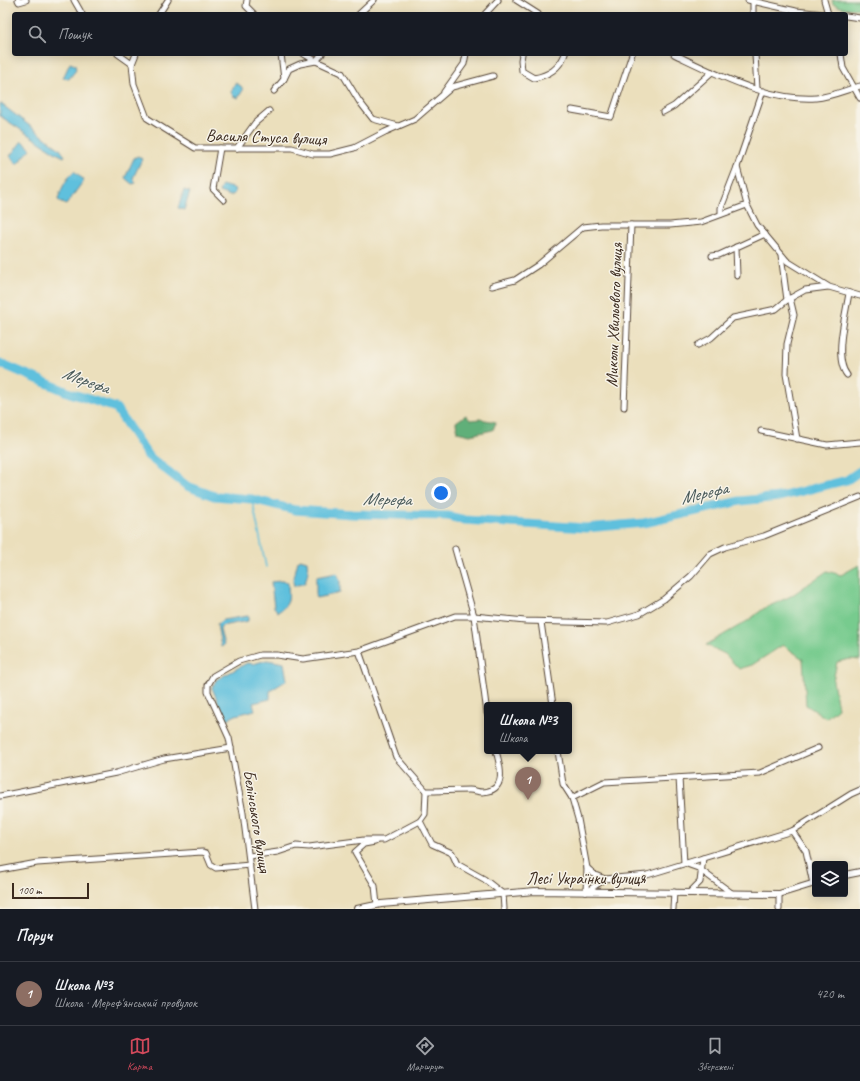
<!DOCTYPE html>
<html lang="uk">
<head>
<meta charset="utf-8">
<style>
	:root { --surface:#171b24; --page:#20242c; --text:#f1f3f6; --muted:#9ea1a6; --line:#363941; --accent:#d1495b }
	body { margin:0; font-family:Caveat,sans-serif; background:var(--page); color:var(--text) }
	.controls { position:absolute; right:12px; bottom:12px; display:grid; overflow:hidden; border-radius:4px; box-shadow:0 2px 10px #0003 }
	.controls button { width:36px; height:36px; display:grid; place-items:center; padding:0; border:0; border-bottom:1px solid var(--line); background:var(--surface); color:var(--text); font:20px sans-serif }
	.scale { position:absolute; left:12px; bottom:10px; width:77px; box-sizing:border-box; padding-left:4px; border:2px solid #3b2a1e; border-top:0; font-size:11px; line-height:14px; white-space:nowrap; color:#3b2a1e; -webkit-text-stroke:3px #f7f3e8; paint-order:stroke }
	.you { position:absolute; left:441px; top:493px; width:14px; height:14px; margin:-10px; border:3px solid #fff; border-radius:50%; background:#1a73e8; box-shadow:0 0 0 6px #1a73e833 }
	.badge { display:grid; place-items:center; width:26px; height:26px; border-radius:50%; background:var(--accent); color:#fff; font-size:13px; font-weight:700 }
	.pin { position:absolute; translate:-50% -33px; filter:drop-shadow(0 1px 2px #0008) }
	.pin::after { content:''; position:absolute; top:21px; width:14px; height:12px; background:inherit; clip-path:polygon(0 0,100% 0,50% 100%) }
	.popup { position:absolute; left:484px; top:702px; width:88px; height:52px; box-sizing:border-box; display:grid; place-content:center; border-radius:4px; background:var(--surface); filter:drop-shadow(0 1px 3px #0005); font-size:13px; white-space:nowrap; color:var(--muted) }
	.popup b { font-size:15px; color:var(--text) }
	.popup::after { content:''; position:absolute; left:50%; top:100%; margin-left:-8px; border:8px solid transparent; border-top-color:var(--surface) }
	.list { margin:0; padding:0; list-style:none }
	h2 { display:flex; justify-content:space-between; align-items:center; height:52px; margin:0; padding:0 16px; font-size:17px }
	h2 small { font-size:13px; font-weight:400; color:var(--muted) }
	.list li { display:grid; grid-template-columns:26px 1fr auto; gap:12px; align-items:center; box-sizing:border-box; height:64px; padding:0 16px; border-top:1px solid var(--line) }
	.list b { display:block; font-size:15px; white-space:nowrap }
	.list p { margin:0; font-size:13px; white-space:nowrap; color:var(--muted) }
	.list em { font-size:13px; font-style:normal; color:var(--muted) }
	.icon { flex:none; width:22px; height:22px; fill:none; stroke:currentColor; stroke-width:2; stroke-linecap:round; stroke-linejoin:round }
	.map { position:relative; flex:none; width:860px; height:909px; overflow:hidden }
	.search { position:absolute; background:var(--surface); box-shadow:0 2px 10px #0003; left:12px; right:12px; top:12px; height:44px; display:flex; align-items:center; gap:10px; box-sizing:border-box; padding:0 14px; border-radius:4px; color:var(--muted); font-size:15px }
	.sheet { height:116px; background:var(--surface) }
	nav { display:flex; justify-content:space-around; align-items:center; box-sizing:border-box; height:56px; border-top:1px solid var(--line); background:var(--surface); font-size:11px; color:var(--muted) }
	nav a { display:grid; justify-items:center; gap:2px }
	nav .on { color:var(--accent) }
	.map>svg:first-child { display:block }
	.green { fill:#77cb8e; stroke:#597a56 }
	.forest { fill:#61af79; stroke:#4e6c4c }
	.water { fill:#5ec0dd; stroke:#4c757e }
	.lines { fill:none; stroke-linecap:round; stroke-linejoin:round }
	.stream { stroke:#5ec0dd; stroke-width:1.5 }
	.river { stroke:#5ec0dd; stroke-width:9 }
	.minor-casing { stroke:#554536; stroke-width:7 }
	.tertiary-casing { stroke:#554536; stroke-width:8 }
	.minor { stroke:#fff; stroke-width:5 }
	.tertiary { stroke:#fff; stroke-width:6 }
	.labels { text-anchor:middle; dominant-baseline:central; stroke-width:3; stroke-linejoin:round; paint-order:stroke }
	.street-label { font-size:17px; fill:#3b2a1e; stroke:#f7f3e8 }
	.water-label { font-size:18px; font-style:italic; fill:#465757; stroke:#f7f3e8 }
</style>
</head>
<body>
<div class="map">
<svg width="860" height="909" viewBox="0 0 860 909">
	<rect width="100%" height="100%" fill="#f7f3e8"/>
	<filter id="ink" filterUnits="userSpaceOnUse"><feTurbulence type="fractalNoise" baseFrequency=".025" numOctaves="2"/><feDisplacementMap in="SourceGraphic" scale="8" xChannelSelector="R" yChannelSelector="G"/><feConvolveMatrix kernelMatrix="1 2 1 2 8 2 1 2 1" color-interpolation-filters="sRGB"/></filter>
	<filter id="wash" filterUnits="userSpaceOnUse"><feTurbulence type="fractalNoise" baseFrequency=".012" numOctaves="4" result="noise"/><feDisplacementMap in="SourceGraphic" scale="16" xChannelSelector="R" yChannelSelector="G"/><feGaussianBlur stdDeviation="0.9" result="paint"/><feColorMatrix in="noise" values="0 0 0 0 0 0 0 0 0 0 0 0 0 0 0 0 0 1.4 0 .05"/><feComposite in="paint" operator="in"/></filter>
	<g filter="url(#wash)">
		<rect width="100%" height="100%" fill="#ebdfbc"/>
		<g class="green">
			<polygon points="832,0 860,0 860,9 843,8 833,4"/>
			<polygon points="859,565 860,660 850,659 837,662 833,681 838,708 826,718 806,705 803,659 783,645 752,665 739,669 725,654 706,645 749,620 763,609 791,596 827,571 841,575"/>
		</g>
		<polygon class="forest" points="466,415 470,420 480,419 496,422 493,430 470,435 457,432 456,422"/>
		<g class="water">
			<polygon points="70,63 75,65 76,70 69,79 63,78"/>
			<polygon points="235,83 241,86 243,90 238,98 233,96 231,92"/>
			<polygon points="0,103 60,149 65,156 64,157 56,153 0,116"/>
			<polygon points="22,141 31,149 17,164 10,156"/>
			<polygon points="138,156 142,159 133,178 136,183 132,184 125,178 134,158"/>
			<path d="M74,171L84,180L66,205L58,200C60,190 67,178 74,171Z"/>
			<polygon points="222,185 235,189 234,194 230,196 219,192"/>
			<polygon points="184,190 190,192 184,210 178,208"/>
			<polygon points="300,559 307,561 308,572 305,583 294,586 293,581 298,561"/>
			<polygon points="337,573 340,581 340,593 316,598 316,577"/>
			<path d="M281,581L288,582C288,597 292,603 278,612L274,607L271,582Z"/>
			<polygon points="248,616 248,621 221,626 220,630 224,645 221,647 217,624 223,620"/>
			<polygon points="267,660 284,663 287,680 270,691 270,699 253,703 255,710 236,715 226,720 212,688 216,680 247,663 253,664"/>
		</g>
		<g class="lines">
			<polyline class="stream" points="252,499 266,567"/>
			<polyline class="river" points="0,363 70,393 116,408 148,456 187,486 214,496 252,499 295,510 352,514 448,516 465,520 586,528 644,523 740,501 779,497 847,480 860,471"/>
		</g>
	</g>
	<g filter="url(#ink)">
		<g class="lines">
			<defs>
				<g id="minor">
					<polyline points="18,0 19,2 26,0"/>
					<polyline points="74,0 82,14"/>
					<polyline points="247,0 246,6 254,14"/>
					<polyline points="516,0 538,14"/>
					<polyline points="748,0 796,11 824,14"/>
					<polyline points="753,0 753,14"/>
					<polyline points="824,0 828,14"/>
					<polyline points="159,14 168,0"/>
					<polyline points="359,14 374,0"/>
					<polyline points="485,14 498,0"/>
					<polyline points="846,16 860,18"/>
					<polyline points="118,54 132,64 134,84 147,118 195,148 292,148 313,154 330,154 354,148 385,132 415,119 452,87 493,76"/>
					<polyline points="304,54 316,61 322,54"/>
					<path d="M522,54L521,60L522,71L534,78C549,75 559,69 565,54"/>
					<path d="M674,54C716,74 767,101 816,98C830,97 846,90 860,86"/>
					<polyline points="755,54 757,89"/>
					<polyline points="841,54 843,68 860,98"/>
					<polyline points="132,64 136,54"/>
					<polyline points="284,79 289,69 300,64 316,61 342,73 359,101 373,119 398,126"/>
					<polyline points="274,91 284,79 281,54"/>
					<polyline points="763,91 737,167 747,205 757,225 787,261 829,287 860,296"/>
					<polyline points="444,92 464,64 466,54"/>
					<polyline points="572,110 611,117 632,54"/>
					<polyline points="663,112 674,106 712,72"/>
					<polyline points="220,148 213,189 224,200"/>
					<polyline points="237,148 255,123 269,111"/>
					<polyline points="721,214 721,208 737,167"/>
					<polyline points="736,247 737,276"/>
					<polyline points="781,255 787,300"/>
					<polyline points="712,256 719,255 765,234"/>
					<polyline points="492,286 515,280 538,265 583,227 601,225 670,225 701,222 747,205"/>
					<polyline points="790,298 794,315 787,344 786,374 797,439"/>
					<polyline points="698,345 711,338 733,318 776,309 787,300 805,290 828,287"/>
					<path d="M847,375C833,358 846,314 849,293"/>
					<polyline points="624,407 631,225"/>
					<polyline points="761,431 827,445 860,442"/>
					<polyline points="455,549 474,616 487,713"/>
					<polyline points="541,622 553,705"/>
					<path d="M359,651L396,757L426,791C440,791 455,790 469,790C474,790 478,792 482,792C507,791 501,768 496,751"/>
					<polyline points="558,751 563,784 572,798 578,819 587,868 586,892"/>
					<polyline points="679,778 684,863 698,868 733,894"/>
					<polyline points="0,796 116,773 164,759 231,748"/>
					<polyline points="572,798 604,782 760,773 818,748"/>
					<polyline points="420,821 432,844 452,853 457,864 484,879 503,894 504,909"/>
					<polyline points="792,831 806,851 813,884"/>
					<polyline points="375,842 364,844 355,852 375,886 377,905"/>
					<polyline points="249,856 278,852 296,846 309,847 364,840 384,840 420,821 425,814 426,791"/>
					<polyline points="587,868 595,875 605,879"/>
					<polyline points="0,870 37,863 202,852 206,853 211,865 216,868 250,865"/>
					<polyline points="586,892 605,879 647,875 792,831 851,794 860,790"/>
					<polyline points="689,893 700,882 703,858"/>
					<polyline points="255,909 243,813 229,738 208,692 208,685 213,676 239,661 260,655 277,655 303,659 359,651 455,616 474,616 525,621 607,623 639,614 664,599 691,576 710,554 725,547 764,536 860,497"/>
					<polyline points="673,909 674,892"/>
					<polyline points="779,909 779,894"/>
				</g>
				<g id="tertiary">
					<polyline points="845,875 860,872"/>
					<polyline points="357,909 381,904 535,891 779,894 815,883"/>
				</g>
			</defs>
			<use href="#minor" class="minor-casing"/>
			<use href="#tertiary" class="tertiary-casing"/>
			<use href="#minor" class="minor"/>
			<use href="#tertiary" class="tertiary"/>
		</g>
	</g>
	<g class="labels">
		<g class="street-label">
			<text transform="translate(266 137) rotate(2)">Василя Стуса вулиця</text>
			<text transform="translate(614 315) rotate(-88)">Миколи Хвильового вулиця</text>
			<text transform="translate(257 821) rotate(81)">Белінського вулиця</text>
			<text x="586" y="878">Лесі Українки вулиця</text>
		</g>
		<g class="water-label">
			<text transform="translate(86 380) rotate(20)">Мерефа</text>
			<text transform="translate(704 493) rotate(-13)">Мерефа</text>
			<text transform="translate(387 499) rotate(1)">Мерефа</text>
		</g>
	</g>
</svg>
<div class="controls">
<button><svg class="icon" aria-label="layers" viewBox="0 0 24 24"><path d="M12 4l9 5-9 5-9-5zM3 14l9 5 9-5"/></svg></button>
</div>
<div class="scale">100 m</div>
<div class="you"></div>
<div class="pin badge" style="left:528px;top:800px;background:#8d6e63">1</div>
<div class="popup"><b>Школа №3</b>Школа</div>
<div class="search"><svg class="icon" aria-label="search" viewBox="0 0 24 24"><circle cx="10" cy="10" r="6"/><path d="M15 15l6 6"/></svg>Пошук</div>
</div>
<section class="sheet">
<h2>Поруч<small></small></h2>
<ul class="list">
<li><span class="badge" style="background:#8d6e63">1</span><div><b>Школа №3</b><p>Школа · Мереф'янський провулок</p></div><em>420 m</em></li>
</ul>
</section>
<nav>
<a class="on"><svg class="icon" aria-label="map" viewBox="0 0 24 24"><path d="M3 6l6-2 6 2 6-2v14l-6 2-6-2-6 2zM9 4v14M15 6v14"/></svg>Карта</a>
<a><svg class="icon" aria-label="directions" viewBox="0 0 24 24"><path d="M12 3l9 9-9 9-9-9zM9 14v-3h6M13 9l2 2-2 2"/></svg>Маршрут</a>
<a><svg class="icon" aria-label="saved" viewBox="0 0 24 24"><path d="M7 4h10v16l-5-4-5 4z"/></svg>Збережені</a>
</nav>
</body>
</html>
